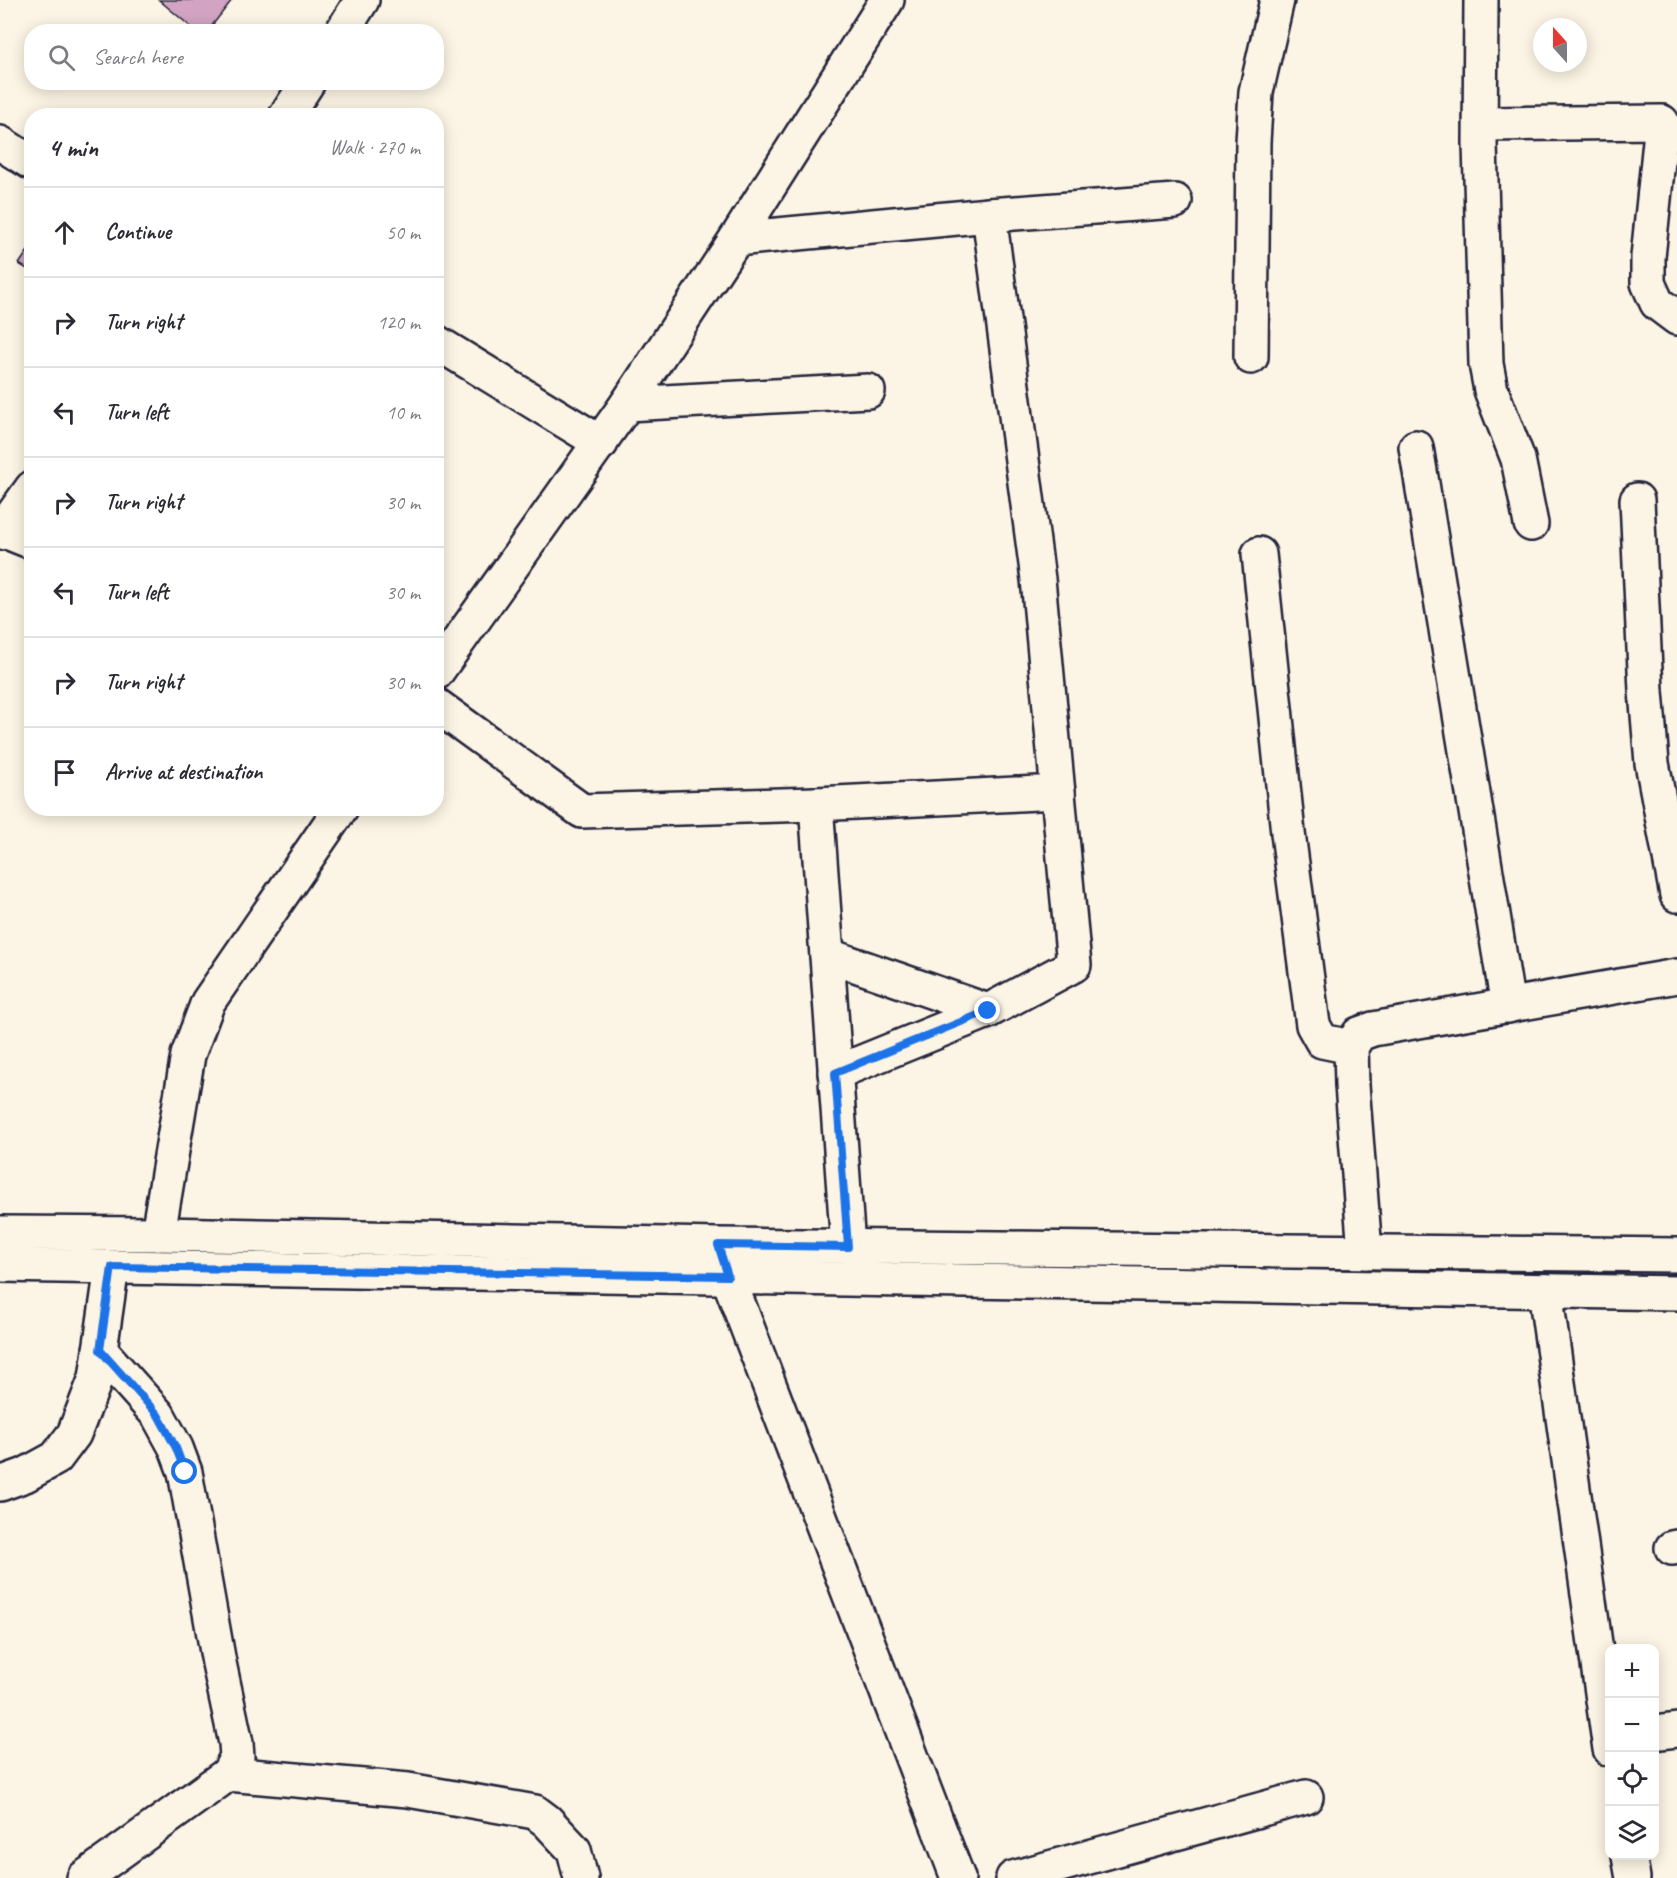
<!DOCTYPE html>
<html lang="en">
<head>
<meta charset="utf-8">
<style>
	:root { --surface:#fff; --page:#f2f2f3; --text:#2b2b33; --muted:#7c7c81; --line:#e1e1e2 }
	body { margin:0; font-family:Caveat,sans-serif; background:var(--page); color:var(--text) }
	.controls { position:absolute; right:18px; bottom:18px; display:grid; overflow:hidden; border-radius:12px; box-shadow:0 3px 15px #0003 }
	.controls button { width:54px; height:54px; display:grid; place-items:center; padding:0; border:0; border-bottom:2px solid var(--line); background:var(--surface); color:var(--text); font:30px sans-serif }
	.compass { position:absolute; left:1533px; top:18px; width:54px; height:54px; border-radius:50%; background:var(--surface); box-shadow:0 3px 15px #0003; rotate:339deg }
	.stop { position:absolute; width:18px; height:18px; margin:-14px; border:4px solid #1a73e8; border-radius:50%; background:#fff }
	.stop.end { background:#1a73e8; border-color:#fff; box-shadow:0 2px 6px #0008 }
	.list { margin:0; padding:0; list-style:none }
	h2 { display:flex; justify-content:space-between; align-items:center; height:78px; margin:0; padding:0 24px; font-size:26px }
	h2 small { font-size:20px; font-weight:400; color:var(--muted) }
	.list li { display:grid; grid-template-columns:39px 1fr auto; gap:18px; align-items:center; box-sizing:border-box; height:90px; padding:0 24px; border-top:2px solid var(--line) }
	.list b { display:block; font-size:22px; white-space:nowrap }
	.list em { font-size:20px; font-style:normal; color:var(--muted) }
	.icon { flex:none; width:33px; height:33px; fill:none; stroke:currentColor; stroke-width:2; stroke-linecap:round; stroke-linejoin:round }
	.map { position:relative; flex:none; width:1677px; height:1878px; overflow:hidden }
	.search { position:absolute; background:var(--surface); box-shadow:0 3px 15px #0003; left:24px; top:24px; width:420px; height:66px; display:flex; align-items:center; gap:15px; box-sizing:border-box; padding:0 21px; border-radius:24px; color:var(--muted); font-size:22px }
	.panel { position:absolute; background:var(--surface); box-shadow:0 3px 15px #0003; left:24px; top:108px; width:420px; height:708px; border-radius:24px }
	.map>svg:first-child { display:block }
	.building { fill:#d2a3c2; stroke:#22223b; stroke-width:1.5 }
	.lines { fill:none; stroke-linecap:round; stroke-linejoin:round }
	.minor-casing { stroke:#22223b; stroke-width:38 }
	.major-casing { stroke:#22223b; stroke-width:38 }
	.highway-casing { stroke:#22223b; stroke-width:38 }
	.minor { stroke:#fcf5e5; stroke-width:33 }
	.major { stroke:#fcf5e5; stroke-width:33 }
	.highway { stroke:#fcf5e5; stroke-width:33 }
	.route { stroke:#1a73e8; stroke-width:8 }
</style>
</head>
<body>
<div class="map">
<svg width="1677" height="1878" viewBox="0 0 1677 1878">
	<rect width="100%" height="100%" fill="#fcf5e5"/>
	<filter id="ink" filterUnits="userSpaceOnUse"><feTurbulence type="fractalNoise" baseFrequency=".0167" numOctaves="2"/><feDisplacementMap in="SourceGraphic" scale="12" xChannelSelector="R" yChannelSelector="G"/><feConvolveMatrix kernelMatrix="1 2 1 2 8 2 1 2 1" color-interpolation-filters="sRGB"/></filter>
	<g filter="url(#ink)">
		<g class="building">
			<polygon points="159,0 232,0 207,32 197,32"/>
			<polygon points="32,245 32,272 19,264"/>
		</g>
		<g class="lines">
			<defs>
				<g id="minor">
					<polyline points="1481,0 1480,143 1486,364 1491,390 1518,459 1531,524"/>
					<polyline points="1481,124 1662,122 1648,257 1648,283 1657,303 1677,318"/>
					<polyline points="0,143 32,163"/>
					<polyline points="736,239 989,215 1175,201"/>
					<polyline points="436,342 601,443"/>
					<polyline points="1251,357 1253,142 1256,92 1277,0"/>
					<polyline points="627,404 868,391"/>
					<polyline points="1416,447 1508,1006"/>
					<polyline points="1637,500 1646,691 1652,763 1677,895"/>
					<polyline points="2,530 32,542"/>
					<polyline points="1259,554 1288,833 1313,1025 1322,1041 1351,1047"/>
					<polyline points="436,673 627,404 736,239 887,0"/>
					<polyline points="436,705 582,811 816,804 1058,792"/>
					<polyline points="816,804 848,1247"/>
					<polyline points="827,955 988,1011 1074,965 1038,579 989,215"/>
					<polyline points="835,1073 988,1011"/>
					<polyline points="158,1234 188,1055 208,1002 341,808"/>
					<polyline points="720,1252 728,1277 958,1878"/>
					<polyline points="1365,1252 1352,1085 1351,1047 1359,1034 1373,1029 1677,976"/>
					<polyline points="1545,1291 1610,1749"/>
					<polyline points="0,1484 25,1475 56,1458 74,1434 96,1378 112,1267"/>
					<polyline points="1672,1548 1677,1547"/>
					<polyline points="1654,1733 1677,1730"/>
					<polyline points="228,1774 408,1790 535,1812 547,1821 574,1850 581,1878"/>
					<polyline points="1629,1856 1633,1878"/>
					<polyline points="84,1878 228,1774 237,1757 236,1743 219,1663 185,1472 176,1448 158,1415 100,1350"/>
					<polyline points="1013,1878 1306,1797"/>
				</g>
				<g id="major">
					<polyline points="0,1233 158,1234 718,1245 1677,1255"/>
					<polyline points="0,1265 1677,1293"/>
				</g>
				<g id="highway">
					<polyline points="342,32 362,0"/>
					<polyline points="286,116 308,82"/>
					<polyline points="0,533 32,488"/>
				</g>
			</defs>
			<use href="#minor" class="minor-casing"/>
			<use href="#major" class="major-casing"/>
			<use href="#highway" class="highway-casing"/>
			<use href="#minor" class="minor"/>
			<use href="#major" class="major"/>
			<use href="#highway" class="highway"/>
		</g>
	</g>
	<g class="lines" filter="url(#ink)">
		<polyline class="route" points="185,1472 176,1448 158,1415 100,1350 112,1267 728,1276 718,1245 848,1247 835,1073 988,1011"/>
	</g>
</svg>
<div class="controls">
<button>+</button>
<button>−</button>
<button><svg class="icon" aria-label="locate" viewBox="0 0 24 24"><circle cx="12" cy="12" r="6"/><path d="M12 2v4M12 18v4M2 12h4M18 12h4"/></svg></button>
<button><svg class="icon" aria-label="layers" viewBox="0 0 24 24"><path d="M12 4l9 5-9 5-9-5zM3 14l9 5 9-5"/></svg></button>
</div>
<svg class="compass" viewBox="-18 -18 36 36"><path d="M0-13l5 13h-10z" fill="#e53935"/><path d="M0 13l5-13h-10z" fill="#7c7c81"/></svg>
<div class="stop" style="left:185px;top:1472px"></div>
<div class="stop end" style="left:988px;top:1011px"></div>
<div class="search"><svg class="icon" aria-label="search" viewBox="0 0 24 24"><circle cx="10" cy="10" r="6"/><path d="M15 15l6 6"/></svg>Search here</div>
<section class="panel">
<h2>4 min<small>Walk · 270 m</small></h2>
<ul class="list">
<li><svg class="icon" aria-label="ahead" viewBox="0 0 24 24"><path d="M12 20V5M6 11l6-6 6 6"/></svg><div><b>Continue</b></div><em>50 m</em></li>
<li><svg class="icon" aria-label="right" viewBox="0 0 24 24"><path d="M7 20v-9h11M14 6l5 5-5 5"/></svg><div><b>Turn right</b></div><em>120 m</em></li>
<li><svg class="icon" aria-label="left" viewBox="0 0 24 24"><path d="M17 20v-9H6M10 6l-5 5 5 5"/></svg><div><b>Turn left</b></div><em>10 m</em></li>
<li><svg class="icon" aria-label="right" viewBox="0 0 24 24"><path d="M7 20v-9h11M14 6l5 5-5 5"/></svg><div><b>Turn right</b></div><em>30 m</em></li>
<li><svg class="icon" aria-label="left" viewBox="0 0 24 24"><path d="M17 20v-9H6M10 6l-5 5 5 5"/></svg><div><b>Turn left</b></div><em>30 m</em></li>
<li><svg class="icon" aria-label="right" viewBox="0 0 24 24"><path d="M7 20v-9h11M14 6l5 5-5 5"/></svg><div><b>Turn right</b></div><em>30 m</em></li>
<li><svg class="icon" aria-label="arrive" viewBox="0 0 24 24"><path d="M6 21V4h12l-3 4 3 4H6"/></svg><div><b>Arrive at destination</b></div></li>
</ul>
</section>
</div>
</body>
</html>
